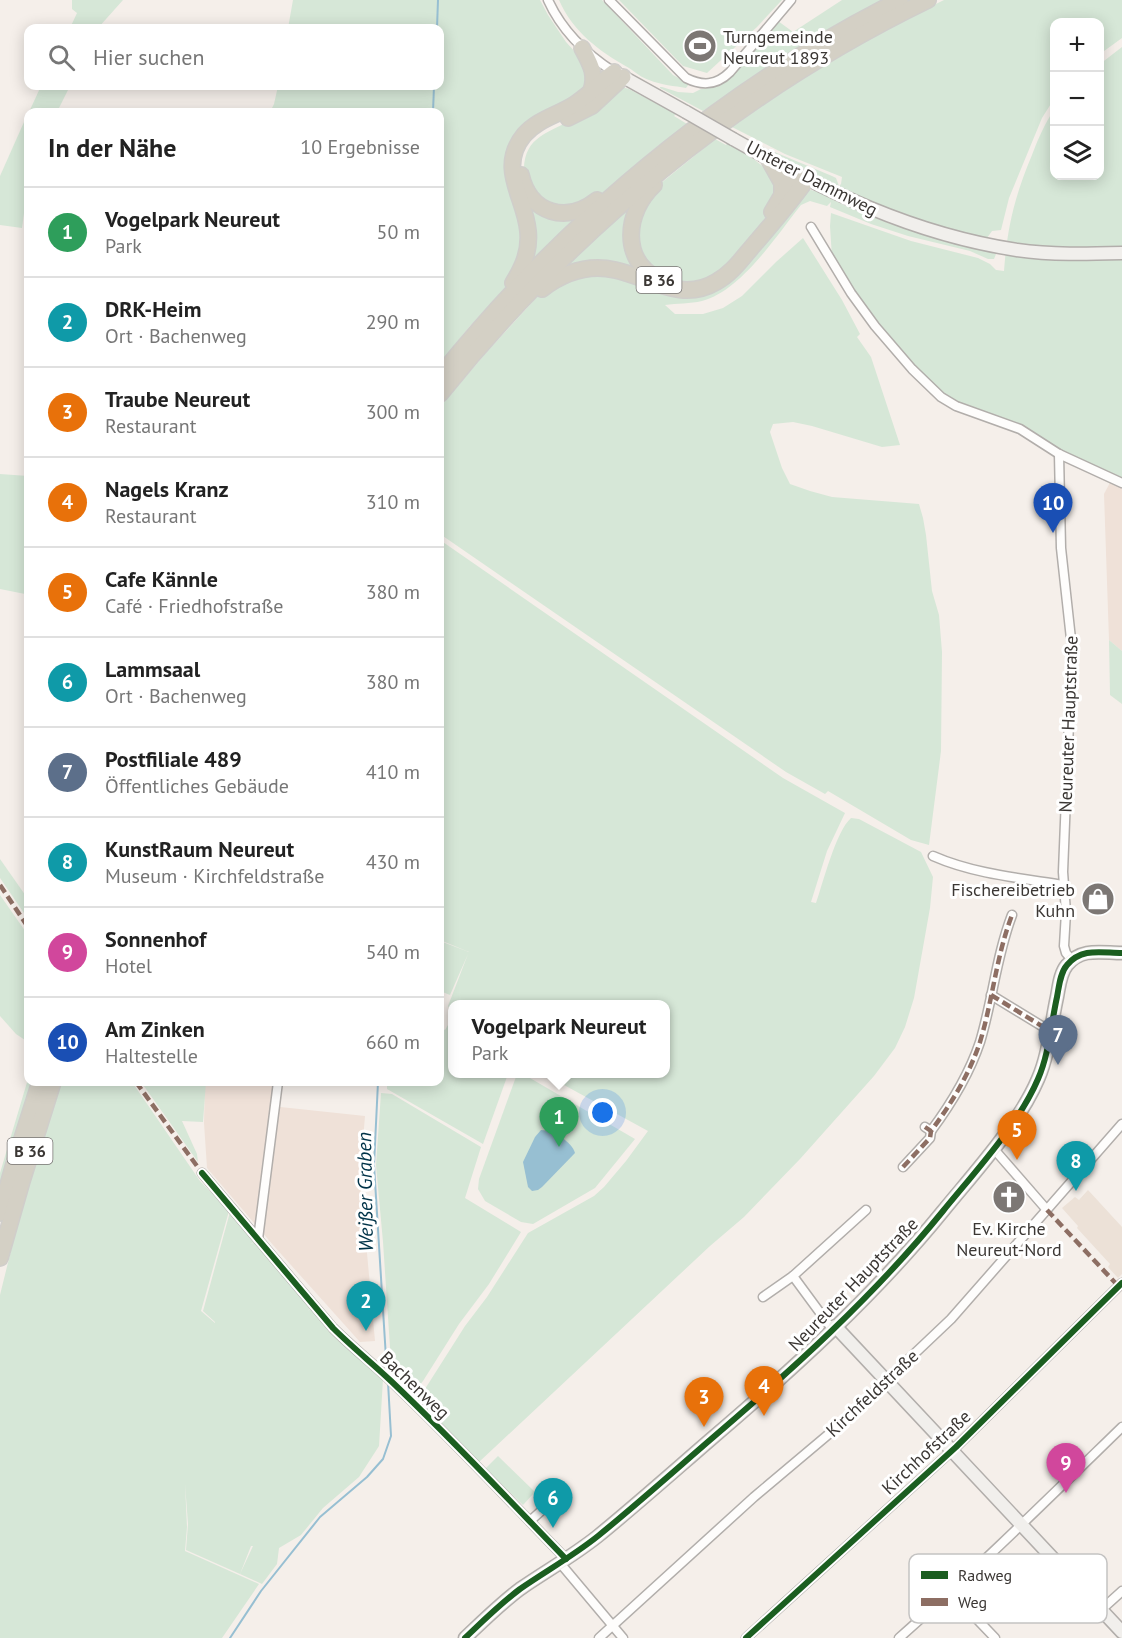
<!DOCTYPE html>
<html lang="de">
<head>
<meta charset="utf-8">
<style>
	:root { --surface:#fff; --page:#f6f6f6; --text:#222; --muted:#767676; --line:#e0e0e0; --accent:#b45309 }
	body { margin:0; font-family:"PT Sans",sans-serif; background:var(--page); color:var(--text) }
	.controls { position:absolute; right:18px; top:18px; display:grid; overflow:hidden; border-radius:12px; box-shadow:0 3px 15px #0003 }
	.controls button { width:54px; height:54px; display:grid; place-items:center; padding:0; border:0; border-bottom:2px solid var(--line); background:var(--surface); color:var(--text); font:30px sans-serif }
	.you { position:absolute; left:603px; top:1113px; width:21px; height:21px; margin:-15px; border:4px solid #fff; border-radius:50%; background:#1a73e8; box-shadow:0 0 0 9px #1a73e833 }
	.badge { display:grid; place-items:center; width:39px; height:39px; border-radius:50%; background:var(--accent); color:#fff; font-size:20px; font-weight:700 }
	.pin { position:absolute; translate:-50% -50px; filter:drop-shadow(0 2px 3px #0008) }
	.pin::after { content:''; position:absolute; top:32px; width:21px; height:18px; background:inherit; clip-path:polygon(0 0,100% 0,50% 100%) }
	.popup { position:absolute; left:448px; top:1000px; width:222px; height:78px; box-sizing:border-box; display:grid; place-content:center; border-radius:12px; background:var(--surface); filter:drop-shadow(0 2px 4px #0005); font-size:20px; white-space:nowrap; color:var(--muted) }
	.popup b { font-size:22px; color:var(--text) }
	.popup::after { content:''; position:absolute; left:50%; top:100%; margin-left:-12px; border:12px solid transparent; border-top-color:var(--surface) }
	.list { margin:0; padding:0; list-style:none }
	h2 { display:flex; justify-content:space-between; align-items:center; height:78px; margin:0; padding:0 24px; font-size:26px }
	h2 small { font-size:20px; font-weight:400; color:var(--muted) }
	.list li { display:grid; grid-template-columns:39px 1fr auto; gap:18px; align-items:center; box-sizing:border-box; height:90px; padding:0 24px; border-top:2px solid var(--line) }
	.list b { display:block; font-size:22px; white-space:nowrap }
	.list p { margin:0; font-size:20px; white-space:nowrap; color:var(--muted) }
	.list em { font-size:20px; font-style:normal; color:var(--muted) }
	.icon { flex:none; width:33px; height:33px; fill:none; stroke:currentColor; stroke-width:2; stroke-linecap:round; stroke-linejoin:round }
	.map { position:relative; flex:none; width:1122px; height:1638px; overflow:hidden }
	.search { position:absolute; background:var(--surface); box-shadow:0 3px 15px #0003; left:24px; top:24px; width:420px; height:66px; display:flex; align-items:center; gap:15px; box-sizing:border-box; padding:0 21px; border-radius:12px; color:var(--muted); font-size:22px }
	.panel { position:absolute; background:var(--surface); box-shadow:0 3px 15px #0003; left:24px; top:108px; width:420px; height:978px; border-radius:12px }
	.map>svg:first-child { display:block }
	.commercial { fill:#efe1d8 }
	.built { fill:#ece1d7 }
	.green { fill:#d6e7d7 }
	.water { fill:#97bfd2 }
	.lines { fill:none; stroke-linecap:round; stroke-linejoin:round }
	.stream { stroke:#97bfd2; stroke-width:2 }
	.street-casing { stroke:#b2aeab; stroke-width:11 }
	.secondary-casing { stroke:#b2aeab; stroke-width:15 }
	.highway-casing { stroke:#d0cecb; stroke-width:18 }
	.street { stroke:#fefdfc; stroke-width:8 }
	.secondary { stroke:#f1efec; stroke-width:12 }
	.highway { stroke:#d4d0c5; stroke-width:15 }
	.secondary-bridge-casing { stroke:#b2aeab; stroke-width:15; stroke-linecap:butt }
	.secondary-bridge { stroke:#f1efec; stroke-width:12 }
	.quiet { stroke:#8d6e63; stroke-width:4.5; stroke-dasharray:9 4.5; stroke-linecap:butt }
	.cycleway-casing { stroke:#fff; stroke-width:10 }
	.cycleway { stroke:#1b5e20; stroke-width:6 }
	.labels { text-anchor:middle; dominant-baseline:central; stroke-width:6; stroke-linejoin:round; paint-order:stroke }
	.shield { fill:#fff; stroke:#767371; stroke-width:1.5 }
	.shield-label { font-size:16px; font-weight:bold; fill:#3b3734 }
	.poi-label { font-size:18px; fill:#3b3734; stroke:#fff; text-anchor:start }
	.street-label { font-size:18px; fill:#3b3734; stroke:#fff }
	.water-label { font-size:20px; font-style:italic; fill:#003348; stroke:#fff }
	.key { fill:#fff; stroke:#c4c3c2; stroke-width:1.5 }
	.key-label { font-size:16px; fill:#3b3734 }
</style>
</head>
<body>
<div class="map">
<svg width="1122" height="1638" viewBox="0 0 1122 1638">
	<rect width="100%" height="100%" fill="#f5efea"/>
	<g class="commercial">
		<polygon points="1113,477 1122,482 1122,651 1109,640 1104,494"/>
		<polygon points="205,1082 273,1082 271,1106 365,1116 360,1176 375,1341 360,1342 273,1245 207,1168 204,1123"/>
	</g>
	<polygon class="built" points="1088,1190 1122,1227 1122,1274 1118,1278 1108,1267 1110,1264 1077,1228 1078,1226 1062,1208 1075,1197 1079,1200"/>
	<g class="green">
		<polygon points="72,0 123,0 98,28 70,28 77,13 72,9"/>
		<polygon points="293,0 540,0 548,15 566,42 587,65 590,86 515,145 526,237 508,285 470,326 440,363 440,112 270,112 274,104 278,86 440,86 440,28 288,28"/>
		<path d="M559,0H602L673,75L689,84L686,88C675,86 661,85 649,80C642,78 635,72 629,68C599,51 573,32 559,0Z"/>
		<polygon points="619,0 782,0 757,27 707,73 683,66"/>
		<polygon points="842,0 885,0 769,66 703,111 660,88 660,87 662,87 678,92 693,93 701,89 720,86 728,79 778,21 793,32"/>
		<path d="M944,0H1122V38L1100,54V22H1054V99L1042,118L1009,198L1001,230L992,231L987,238L941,227L880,205L847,191L846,192L739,136V135L758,145L832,176L836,178L839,186L841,184L842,177L785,154L732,127C799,79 869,36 944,0Z"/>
		<path d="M1122,47V479L958,403L946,395L933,384L878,325L854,291L832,257L830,226L831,213L911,241L978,258L990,264L996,270L1004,271C1007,228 1015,195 1032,155C1038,139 1045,123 1054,110V176H1100V64Z"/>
		<path d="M609,82H610L609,85C600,93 592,103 581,109C558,122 531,126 520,154C516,164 516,175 520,185C525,201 540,214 557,216C564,217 573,215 579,216L527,266C532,252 534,235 530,221C520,183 499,155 540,126C550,119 563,116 573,110C587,102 596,88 609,82Z"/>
		<polygon points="41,86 70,86 57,112 29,112"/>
		<path d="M622,87L629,89L676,114L674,116L687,124L654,149L592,202L549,208L524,176C522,138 544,135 571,120C588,110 605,98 622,87Z"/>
		<polygon points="28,113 28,183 22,228 0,225 0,176"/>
		<path d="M715,139L726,145L727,143C746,153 763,164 777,180L772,208L759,227L722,269L715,274L699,282L688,283L670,282L647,268L633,234L655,188Z"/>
		<path d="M811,190L818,192L844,205L888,223L996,254L994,259H988L970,251L908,236L871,224L830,207L831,202L827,206L810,201L801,205C777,235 741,291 702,301C690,304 677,303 665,305L675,314H703L723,308L742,296L776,262L803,238L842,300L860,334L857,337L871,357L900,445L882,447L812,426L793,422L773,424L770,432L782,468L790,484L810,491L832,497L919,504L923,518L926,535L932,591L939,615L942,652L941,751L929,845L911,840L828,791L825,794L786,772L440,534V407L485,354L536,298L545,290L586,272L702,291L806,191Z"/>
		<polygon points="634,201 638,267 635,273 556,275"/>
		<polygon points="0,474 28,476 25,594 0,589"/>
		<path d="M440,540L783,778L845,813L827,851L811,902L816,903C823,883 836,831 851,818L859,819L921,852L933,877L930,908L914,998L905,1027L895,1048L874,1076L800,1159L744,1217L710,1246L479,1462L418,1400L465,1326L487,1297L528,1233L594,1196L604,1187L626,1161L648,1131L544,1074H666V1004H452V1011L448,1006L468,954L450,995L440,991V941L469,952L440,940Z"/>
		<polygon points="1109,640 1122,651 1122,704 1110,695"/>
		<polygon points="0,859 28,899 28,919 0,878"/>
		<polygon points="0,895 28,935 28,1042 16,1034 0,1016"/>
		<polygon points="451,1020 452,1020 452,1074 508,1074 483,1144 387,1089 387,1082 440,1082 440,1027 445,1030"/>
		<polygon points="517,1074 523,1074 635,1139 595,1188 533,1224 521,1222 485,1201 478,1189 479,1179"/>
		<polygon points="28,1079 28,1082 33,1082 0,1186 0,1173"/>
		<polygon points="60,1082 132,1082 200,1181 229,1211 201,1311 215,1323 215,1322 203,1311 230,1212 256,1241 250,1244 257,1242 311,1307 308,1311 312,1307 383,1379 379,1446 359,1477 323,1508 301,1535 279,1548 277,1564 262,1584 240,1574 253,1546 251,1546 240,1574 186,1550 188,1524 185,1484 187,1527 185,1551 259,1584 222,1638 0,1638 0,1295 21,1210"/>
		<polygon points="141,1082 206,1082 203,1122 182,1121 197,1154 198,1162"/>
		<polygon points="381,1093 392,1094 481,1147 465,1198 521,1232 489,1284 459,1324 423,1381 412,1395 392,1377 383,1242 376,1165"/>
		<polygon points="498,1456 535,1492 523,1505 485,1469"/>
	</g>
	<path class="water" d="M541,1130C553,1130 572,1142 575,1153L542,1187L538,1190L532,1191L528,1187L523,1162L535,1137Z"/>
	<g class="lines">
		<g class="stream">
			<polyline points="437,28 438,0"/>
			<polyline points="433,112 434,86"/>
			<polyline points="378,1082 374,1165 387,1374"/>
			<polyline points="230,1638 261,1591 320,1517 367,1477 383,1459 391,1436 388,1382"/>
		</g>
		<defs>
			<g id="street">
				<path d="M548,0C562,31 586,54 614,72"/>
				<path d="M609,0L686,78C702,86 716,86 730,72L791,0"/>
				<polyline points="811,227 851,293 875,326 912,369 941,397 956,406 1020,429 1059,454 1122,483"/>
				<polyline points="1059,454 1061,548 1072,648 1063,872 1066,912 1064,946 1066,953 1072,960"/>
				<path d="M933,856C974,874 1020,878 1064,885"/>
				<polyline points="991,995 1050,1031"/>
				<path d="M925,1127L931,1131C951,1104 969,1075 980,1042C993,999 996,957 1012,915"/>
				<polyline points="993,1148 1047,1210"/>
				<polyline points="903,1167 930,1138 931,1131"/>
				<path d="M202,1173L333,1328C352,1347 372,1363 391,1381C451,1438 508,1499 566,1559"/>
				<polyline points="258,1239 278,1082"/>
				<polyline points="793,1276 866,1210"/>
				<polyline points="763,1297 793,1276 832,1329"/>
				<polyline points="530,1521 560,1494"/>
				<polyline points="560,1563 623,1638"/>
				<polyline points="951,1592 995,1638"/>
				<polyline points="1101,1610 1122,1591"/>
				<polyline points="599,1638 754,1497 836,1428 951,1319 1122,1124"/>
				<polyline points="746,1638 956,1447 1122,1283"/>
				<path d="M899,1638C976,1570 1049,1498 1122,1427"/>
			</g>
			<g id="secondary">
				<polyline points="616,73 686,112"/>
				<path d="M733,139C825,191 912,234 1017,250C1052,255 1087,254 1122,253"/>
				<polyline points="835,1326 1122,1632"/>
				<path d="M465,1638C483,1621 500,1604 520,1589C546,1571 573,1556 598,1536C636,1505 673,1472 710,1440C793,1369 874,1296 943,1211C974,1173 1019,1124 1038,1079C1049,1054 1051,1024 1057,997C1059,987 1060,973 1067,965C1082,947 1102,953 1122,953"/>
			</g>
			<g id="highway">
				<path d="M582,48C590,63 597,74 591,91"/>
				<polyline points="568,118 592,106 623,77"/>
				<polyline points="768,158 782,183 782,194"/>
				<path d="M521,175C530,214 567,224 597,200"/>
				<path d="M654,185C625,212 620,261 660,280"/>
				<polyline points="772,212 795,173"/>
				<path d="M513,283C523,267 530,251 528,231C525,197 497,168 524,135C538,119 558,115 575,104C589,95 601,82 614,72"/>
				<path d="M542,289C563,273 588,264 615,270C649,277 681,303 716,282C731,274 741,260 752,247C771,225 790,203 807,179"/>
				<path d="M440,376C473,335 508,295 546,258C649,155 770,65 900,0"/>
				<path d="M440,394C572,230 738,92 928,0"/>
				<polyline points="0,1213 14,1164 40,1082"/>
				<polyline points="0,1258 22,1181 53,1082"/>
			</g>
		</defs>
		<use href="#street" class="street-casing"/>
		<use href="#secondary" class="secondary-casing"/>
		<use href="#highway" class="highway-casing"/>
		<use href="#street" class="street"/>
		<use href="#secondary" class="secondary"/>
		<use href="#highway" class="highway"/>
		<defs>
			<polyline id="secondary-bridge" points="686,112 733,139"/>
		</defs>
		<use href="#secondary-bridge" class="secondary-bridge-casing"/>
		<use href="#secondary-bridge" class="secondary-bridge"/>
		<g class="quiet">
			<polyline points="0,885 28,927"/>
			<polyline points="991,995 1050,1031"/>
			<polyline points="136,1082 202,1173"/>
			<path d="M925,1127L931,1131C951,1104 969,1075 980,1042C993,999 996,957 1012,915"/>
			<polyline points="903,1167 930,1138 931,1131"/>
			<polyline points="1047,1210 1122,1290"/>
		</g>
		<defs>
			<g id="cycleway">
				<path d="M202,1173L333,1328C352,1347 372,1363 391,1381C451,1438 508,1499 566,1559"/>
				<path d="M465,1638C483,1621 500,1604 520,1589C546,1571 573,1556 598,1536C636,1505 673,1472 710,1440C793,1369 874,1296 943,1211C974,1173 1019,1124 1038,1079C1049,1054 1051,1024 1057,997C1059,987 1060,973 1067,965C1082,947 1102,953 1122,953"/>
				<polyline points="746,1638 956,1447 1122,1283"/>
			</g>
		</defs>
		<use href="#cycleway" class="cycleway-casing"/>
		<use href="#cycleway" class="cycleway"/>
	</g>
	<defs>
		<symbol id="stadium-disc" viewBox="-11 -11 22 22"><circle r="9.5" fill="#7c7774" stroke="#fff"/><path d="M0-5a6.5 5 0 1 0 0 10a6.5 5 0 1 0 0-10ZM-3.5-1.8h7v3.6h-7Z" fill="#fff"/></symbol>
		<symbol id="shop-disc" viewBox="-11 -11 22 22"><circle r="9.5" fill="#7c7774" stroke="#fff"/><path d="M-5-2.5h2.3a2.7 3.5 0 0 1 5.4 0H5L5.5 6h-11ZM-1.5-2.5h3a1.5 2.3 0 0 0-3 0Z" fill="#fff"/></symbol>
		<symbol id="church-disc" viewBox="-11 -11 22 22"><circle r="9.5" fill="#7c7774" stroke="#fff"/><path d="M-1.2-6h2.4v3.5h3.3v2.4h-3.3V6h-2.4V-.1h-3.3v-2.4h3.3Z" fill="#fff"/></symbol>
	</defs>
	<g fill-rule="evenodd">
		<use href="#stadium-disc" x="681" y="27" width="38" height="38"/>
		<use href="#shop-disc" x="1079" y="880" width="38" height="38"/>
		<use href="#church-disc" x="990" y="1178" width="38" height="38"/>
	</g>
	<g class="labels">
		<g class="shield">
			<rect x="636.5" y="267" width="45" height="26" rx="4.5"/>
			<rect x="7.5" y="1138" width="45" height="26" rx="4.5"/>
		</g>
		<g class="shield-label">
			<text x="659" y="280">B 36</text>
			<text x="30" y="1151">B 36</text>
		</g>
		<g class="poi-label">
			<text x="723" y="36">Turngemeinde<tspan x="723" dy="21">Neureut 1893</tspan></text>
			<text x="1075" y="889" text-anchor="end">Fischereibetrieb<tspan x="1075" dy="21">Kuhn</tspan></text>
			<text x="1009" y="1228" text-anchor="middle">Ev. Kirche<tspan x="1009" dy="21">Neureut-Nord</tspan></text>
		</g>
		<g class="street-label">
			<text transform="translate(812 178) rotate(27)">Unterer Dammweg</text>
			<text transform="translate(1068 724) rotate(-88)">Neureuter Hauptstraße</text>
			<text transform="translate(853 1284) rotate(-46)">Neureuter Hauptstraße</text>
			<text transform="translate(415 1385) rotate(44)">Bachenweg</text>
			<text transform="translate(872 1393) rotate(-43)">Kirchfeldstraße</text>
			<text transform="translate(926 1452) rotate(-43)">Kirchhofstraße</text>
		</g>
		<g class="water-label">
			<text transform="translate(365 1192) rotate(-91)">Weißer Graben</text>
		</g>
	</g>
	<rect x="909" y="1554" width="198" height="69" rx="9" class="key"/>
	<rect x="921" y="1571" width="27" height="8" fill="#1b5e20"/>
	<rect x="921" y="1598" width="27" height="8" fill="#8d6e63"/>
	<g class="key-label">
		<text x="958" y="1581">Radweg</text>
		<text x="958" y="1608">Weg</text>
	</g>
</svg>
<div class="controls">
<button>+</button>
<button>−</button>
<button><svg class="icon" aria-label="layers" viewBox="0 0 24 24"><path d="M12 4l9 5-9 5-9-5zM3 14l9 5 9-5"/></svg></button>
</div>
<div class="you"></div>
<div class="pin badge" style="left:559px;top:1147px;background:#2e9e5b">1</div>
<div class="popup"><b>Vogelpark Neureut</b>Park</div>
<div class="pin badge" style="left:366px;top:1331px;background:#0f9aa8">2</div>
<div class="pin badge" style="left:704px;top:1427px;background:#e8710a">3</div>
<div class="pin badge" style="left:764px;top:1416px;background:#e8710a">4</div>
<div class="pin badge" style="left:1017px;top:1160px;background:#e8710a">5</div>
<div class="pin badge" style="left:553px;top:1528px;background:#0f9aa8">6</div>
<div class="pin badge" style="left:1058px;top:1065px;background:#5c6f8a">7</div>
<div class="pin badge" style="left:1076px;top:1191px;background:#0f9aa8">8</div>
<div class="pin badge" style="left:1066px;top:1493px;background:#d1479c">9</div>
<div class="pin badge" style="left:1053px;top:533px;background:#1a4fb4">10</div>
<div class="search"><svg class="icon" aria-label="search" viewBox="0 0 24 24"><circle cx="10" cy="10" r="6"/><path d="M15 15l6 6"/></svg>Hier suchen</div>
<section class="panel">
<h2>In der Nähe<small>10 Ergebnisse</small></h2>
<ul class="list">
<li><span class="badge" style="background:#2e9e5b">1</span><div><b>Vogelpark Neureut</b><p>Park</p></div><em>50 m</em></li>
<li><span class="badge" style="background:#0f9aa8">2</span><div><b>DRK-Heim</b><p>Ort · Bachenweg</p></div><em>290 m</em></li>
<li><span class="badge" style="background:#e8710a">3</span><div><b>Traube Neureut</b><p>Restaurant</p></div><em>300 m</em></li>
<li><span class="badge" style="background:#e8710a">4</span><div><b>Nagels Kranz</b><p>Restaurant</p></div><em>310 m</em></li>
<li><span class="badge" style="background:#e8710a">5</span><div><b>Cafe Kännle</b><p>Café · Friedhofstraße</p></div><em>380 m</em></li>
<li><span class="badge" style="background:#0f9aa8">6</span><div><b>Lammsaal</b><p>Ort · Bachenweg</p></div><em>380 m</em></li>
<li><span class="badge" style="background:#5c6f8a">7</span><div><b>Postfiliale 489</b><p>Öffentliches Gebäude</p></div><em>410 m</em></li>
<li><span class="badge" style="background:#0f9aa8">8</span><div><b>KunstRaum Neureut</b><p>Museum · Kirchfeldstraße</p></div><em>430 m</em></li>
<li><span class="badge" style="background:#d1479c">9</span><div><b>Sonnenhof</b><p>Hotel</p></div><em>540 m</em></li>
<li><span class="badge" style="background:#1a4fb4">10</span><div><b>Am Zinken</b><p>Haltestelle</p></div><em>660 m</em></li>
</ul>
</section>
</div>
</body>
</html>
